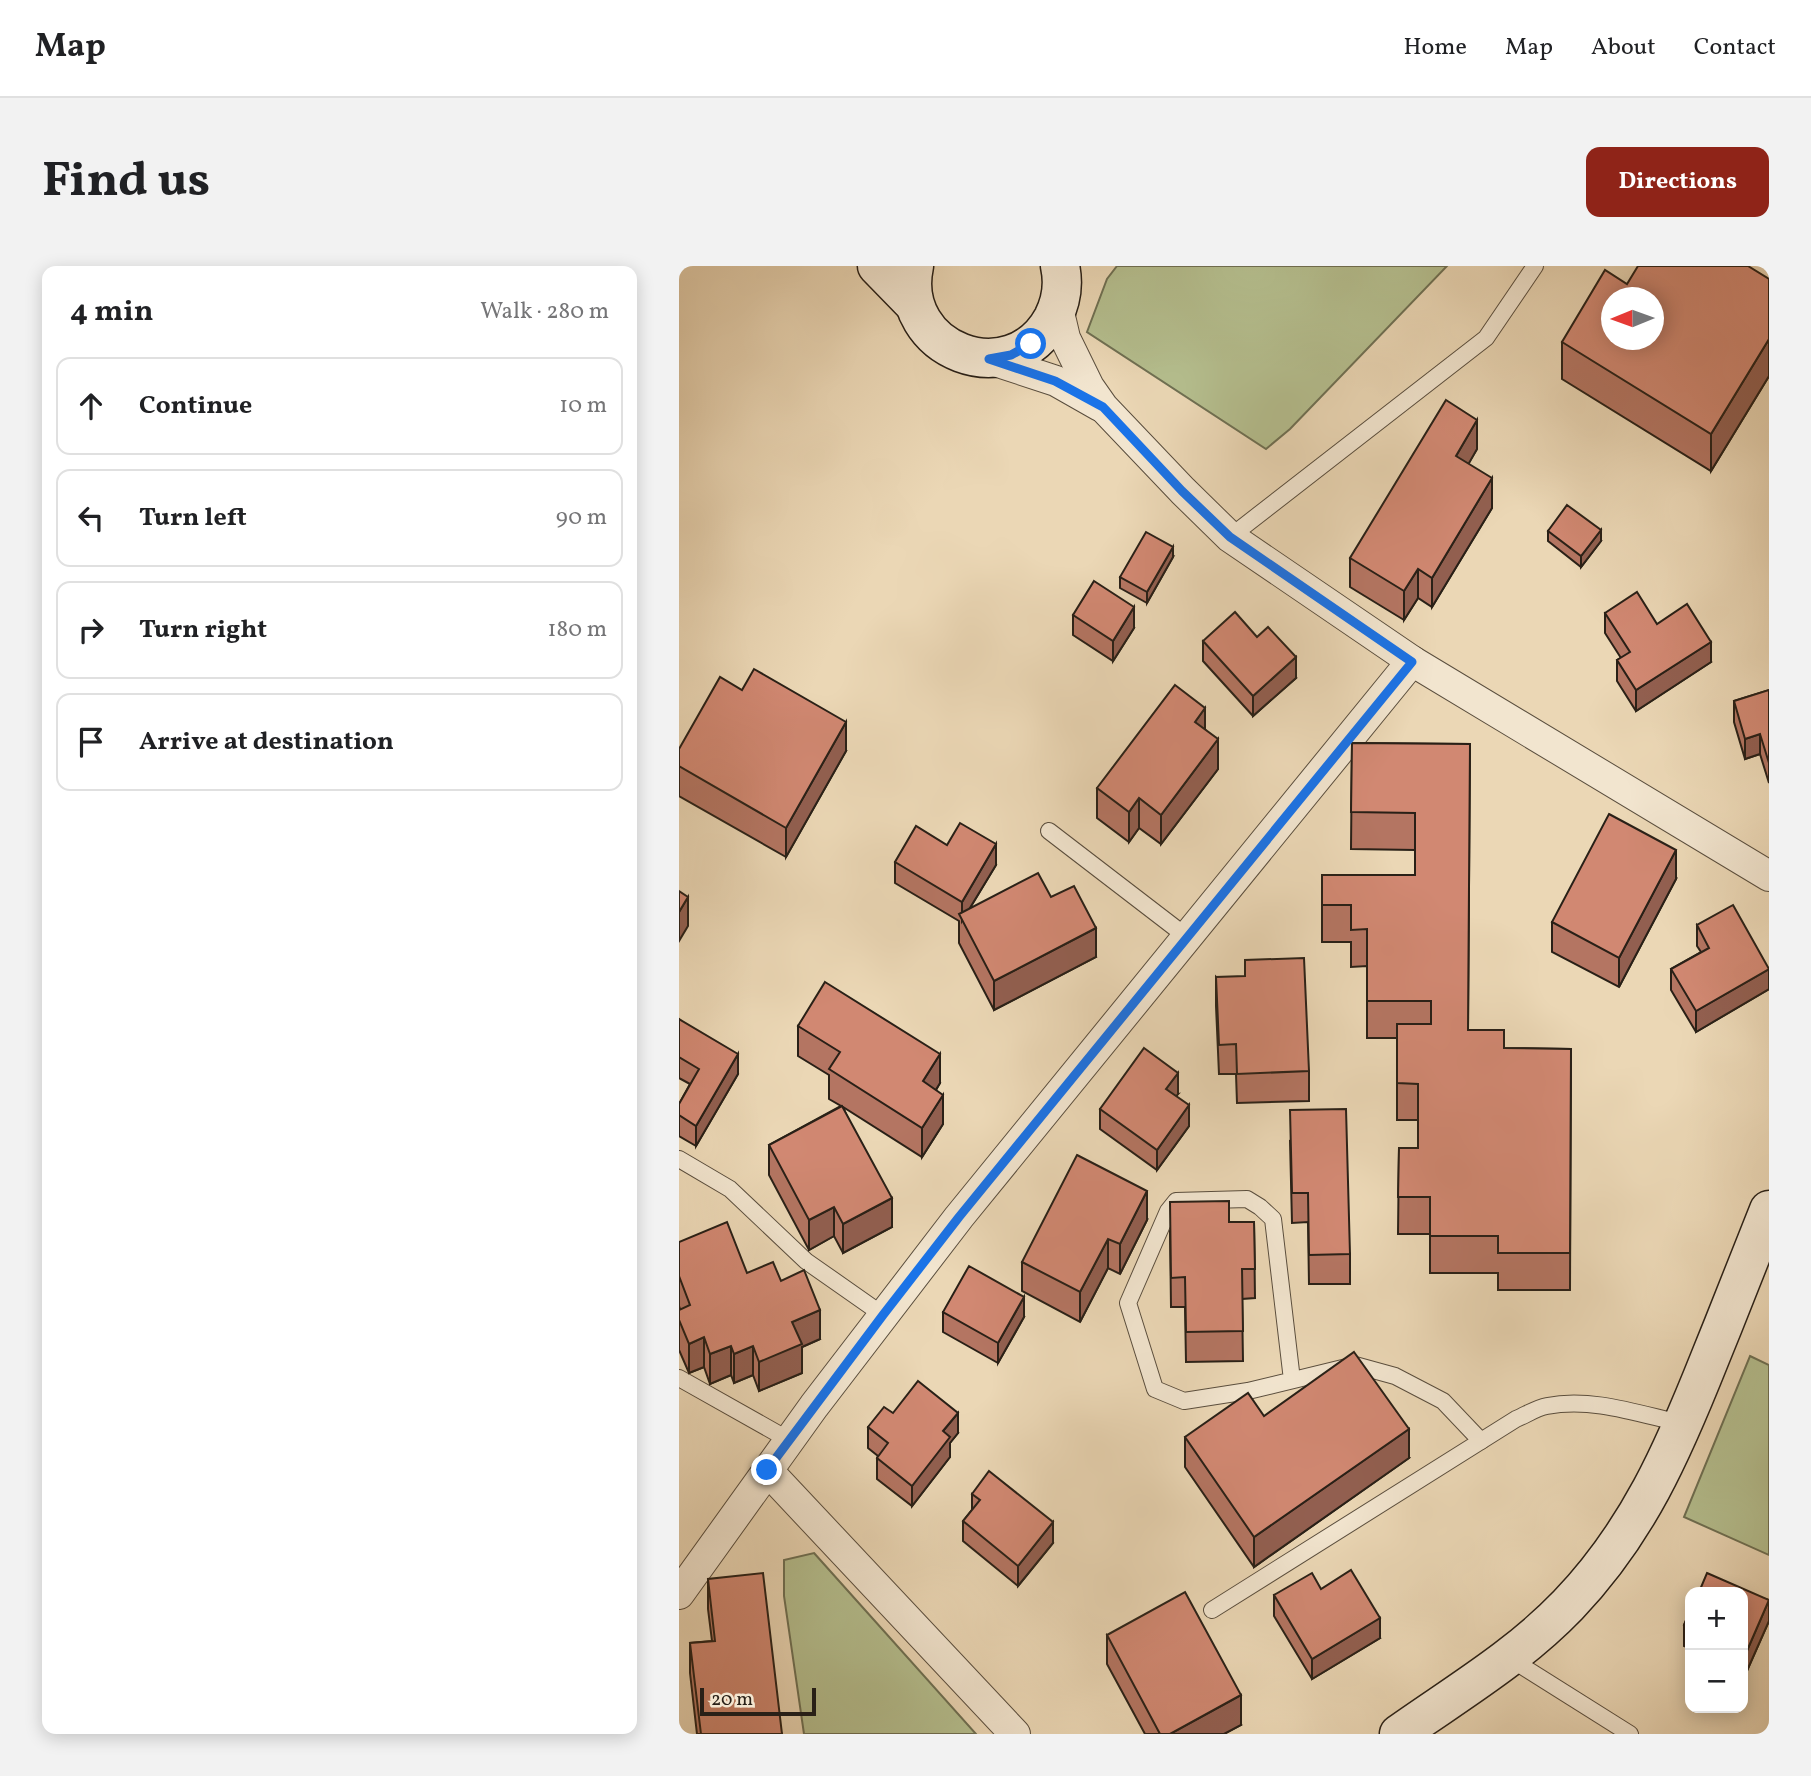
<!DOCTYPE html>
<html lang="en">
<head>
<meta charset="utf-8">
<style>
	:root { --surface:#fff; --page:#f2f2f2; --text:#202124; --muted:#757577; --line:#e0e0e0; --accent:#8f2418 }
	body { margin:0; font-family:Vollkorn,serif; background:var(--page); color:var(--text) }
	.controls { position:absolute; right:21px; bottom:21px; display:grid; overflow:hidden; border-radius:14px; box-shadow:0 4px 18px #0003 }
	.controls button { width:63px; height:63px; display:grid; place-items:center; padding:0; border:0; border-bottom:2px solid var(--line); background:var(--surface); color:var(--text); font:35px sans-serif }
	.compass { position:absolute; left:922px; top:21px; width:63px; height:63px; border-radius:50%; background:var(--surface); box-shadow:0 4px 18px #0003; rotate:269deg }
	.scale { position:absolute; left:21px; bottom:18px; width:116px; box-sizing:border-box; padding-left:7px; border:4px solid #292017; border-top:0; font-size:19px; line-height:24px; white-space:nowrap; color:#292017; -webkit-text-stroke:5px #f2e5cf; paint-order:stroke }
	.stop { position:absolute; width:21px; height:21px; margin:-16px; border:5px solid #1a73e8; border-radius:50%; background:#fff }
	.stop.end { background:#1a73e8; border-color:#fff; box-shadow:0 2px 7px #0008 }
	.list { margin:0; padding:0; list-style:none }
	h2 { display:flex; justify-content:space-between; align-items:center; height:91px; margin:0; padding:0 28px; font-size:30px }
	h2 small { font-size:23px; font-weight:400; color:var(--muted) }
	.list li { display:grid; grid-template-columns:46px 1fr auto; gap:21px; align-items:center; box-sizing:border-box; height:98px; margin:0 14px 14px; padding:0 14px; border:2px solid var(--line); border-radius:14px }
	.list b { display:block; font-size:26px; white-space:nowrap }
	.list em { font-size:23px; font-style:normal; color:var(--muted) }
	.icon { flex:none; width:38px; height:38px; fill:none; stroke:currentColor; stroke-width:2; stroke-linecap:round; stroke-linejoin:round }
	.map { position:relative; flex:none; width:1090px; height:1468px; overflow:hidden; border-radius:14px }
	header { display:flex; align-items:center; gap:42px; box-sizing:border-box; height:98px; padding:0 35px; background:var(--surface); border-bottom:2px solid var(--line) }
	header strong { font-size:33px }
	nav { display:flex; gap:38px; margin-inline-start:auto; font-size:24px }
	.intro { display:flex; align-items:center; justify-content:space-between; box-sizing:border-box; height:168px; padding:0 42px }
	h1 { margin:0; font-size:49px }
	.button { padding:18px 32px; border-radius:14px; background:var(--accent); color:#fff; font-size:24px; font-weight:700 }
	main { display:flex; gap:42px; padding:0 42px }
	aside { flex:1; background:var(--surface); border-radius:14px; box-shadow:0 4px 18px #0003 }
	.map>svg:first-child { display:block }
	.green { fill:#b5bf8f; stroke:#6f7053; stroke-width:2 }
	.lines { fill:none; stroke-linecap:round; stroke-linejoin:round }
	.lane-casing { stroke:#5a4e3e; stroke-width:18 }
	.street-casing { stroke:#5a4e3e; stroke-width:32 }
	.secondary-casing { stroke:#292017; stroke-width:41 }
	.lane { stroke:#f2e5cf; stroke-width:16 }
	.street { stroke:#f2e5cf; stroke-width:30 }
	.secondary { stroke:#f2e5cf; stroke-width:38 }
	.wall { fill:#b47562; stroke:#292017; stroke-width:2 }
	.shaded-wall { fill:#925f50; stroke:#292017; stroke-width:2 }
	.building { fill:#d18872; stroke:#292017; stroke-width:2; fill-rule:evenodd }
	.route { stroke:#1a73e8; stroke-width:9 }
</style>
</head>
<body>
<header>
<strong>Map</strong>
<nav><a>Home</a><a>Map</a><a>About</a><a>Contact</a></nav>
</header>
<div class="intro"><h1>Find us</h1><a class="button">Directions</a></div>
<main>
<aside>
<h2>4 min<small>Walk · 280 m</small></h2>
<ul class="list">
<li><svg class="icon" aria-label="ahead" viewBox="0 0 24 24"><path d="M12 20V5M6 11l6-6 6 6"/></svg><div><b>Continue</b></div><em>10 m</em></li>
<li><svg class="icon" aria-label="left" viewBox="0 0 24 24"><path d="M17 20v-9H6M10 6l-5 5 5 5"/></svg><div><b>Turn left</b></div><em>90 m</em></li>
<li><svg class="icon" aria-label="right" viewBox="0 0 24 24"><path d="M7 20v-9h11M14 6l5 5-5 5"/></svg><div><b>Turn right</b></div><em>180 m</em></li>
<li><svg class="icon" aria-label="arrive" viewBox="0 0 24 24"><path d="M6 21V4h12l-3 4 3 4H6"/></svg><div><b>Arrive at destination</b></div></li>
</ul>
</aside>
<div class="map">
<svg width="1090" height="1468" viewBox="0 0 1090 1468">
	<rect width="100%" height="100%" fill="#ebd7b5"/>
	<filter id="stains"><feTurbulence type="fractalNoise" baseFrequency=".00286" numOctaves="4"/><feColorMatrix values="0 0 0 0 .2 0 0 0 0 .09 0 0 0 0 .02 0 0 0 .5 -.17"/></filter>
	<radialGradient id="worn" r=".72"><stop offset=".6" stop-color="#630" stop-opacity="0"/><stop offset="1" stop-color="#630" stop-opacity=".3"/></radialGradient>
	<g class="green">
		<polygon points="438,0 768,0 611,163 587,183 408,66 428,13"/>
		<polygon points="1071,1090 1090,1099 1090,1289 1005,1251"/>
		<polygon points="135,1287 297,1468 125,1468 105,1330 105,1294"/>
	</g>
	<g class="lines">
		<defs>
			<g id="lane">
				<polyline points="551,271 807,72 856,0"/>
				<polyline points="370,565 508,671"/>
				<polyline points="0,893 51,923 127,995 204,1049"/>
				<polyline points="0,1112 110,1174"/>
				<polyline points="613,1114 594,953 581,941 568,933 497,935 489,945 449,1037 476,1123 505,1135 569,1125 676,1099 716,1110 764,1135 802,1175"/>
				<path d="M533,1344L837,1153C847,1149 857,1142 868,1140C913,1131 960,1148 1005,1158"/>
				<polyline points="830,1392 951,1468"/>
			</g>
			<g id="street">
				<polyline points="379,42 386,72 410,121 424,141 504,225 551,271 733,395 1090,610"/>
				<polyline points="310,93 377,115 421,140"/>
				<polyline points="88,1204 336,1468"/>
				<polyline points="0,1328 135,1140 280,951 733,395"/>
			</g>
			<g id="secondary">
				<polyline points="198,0 235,38"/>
				<path d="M235,0C217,85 332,129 374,52C382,36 385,18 381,0"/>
				<path d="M720,1468C778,1427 839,1391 889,1339C959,1266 994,1185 1031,1092C1051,1043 1070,994 1090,944"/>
			</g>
		</defs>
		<use href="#lane" class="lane-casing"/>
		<use href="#street" class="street-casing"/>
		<use href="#secondary" class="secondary-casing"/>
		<use href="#lane" class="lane"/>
		<use href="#street" class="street"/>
		<use href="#secondary" class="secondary"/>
	</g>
	<g class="wall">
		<polygon points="1090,13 1090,110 1032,205 883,113 883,76 948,18"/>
		<polygon points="798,183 789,198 813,242 753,341 739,332 725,354 671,321 671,292"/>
		<polygon points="869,265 922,275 902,301 869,275"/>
		<polygon points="494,291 468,337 441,322 441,311"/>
		<polygon points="926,347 978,358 1032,396 957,445 938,415 938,394 942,392 926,367"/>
		<polygon points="394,349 455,362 434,395 394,369"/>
		<polygon points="524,375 617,412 574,450 524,395"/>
		<polygon points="1090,424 1090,517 1081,488 1066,493 1055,456 1055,435"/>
		<polygon points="526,463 539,503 482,578 460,562 450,576 418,552 418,522"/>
		<polygon points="673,477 791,478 789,764 825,782 892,783 891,1024 819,1024 819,1007 751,1007 751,968 719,968 720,882 739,882 739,854 718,854 718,772 688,772 688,700 672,701 672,676 643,676 643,609 736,609 736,584 672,583"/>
		<polygon points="0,483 167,485 107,591 0,530"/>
		<polygon points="268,579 317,599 291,642 372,631 417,691 315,744 280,677 280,655 216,617 216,596"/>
		<polygon points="997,613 940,721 873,686 873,656"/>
		<polygon points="1018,659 1090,723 1017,766 992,724 992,703 1022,686 1018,680"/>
		<polygon points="537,711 630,805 630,835 558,837 557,808 540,808 537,740"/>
		<polygon points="0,753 59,808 17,880 0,870 0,838 11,818 0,812"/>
		<polygon points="119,760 261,817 257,824 264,858 243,891 164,841 213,961 164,987 155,970 130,984 90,909 90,879 162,840 150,833 150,809 119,790"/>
		<polygon points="499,828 497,830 510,860 478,904 421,863 421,843"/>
		<polygon points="611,874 671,988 671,1018 630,1018 629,956 613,957"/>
		<polygon points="468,954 441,1008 429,1002 401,1056 343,1025 343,996"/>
		<polygon points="550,956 575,956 576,1032 563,1033 564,1095 507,1096 506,1041 492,1041 491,965"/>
		<polygon points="0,976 68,1007 102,1015 141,1073 123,1081 123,1107 80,1125 74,1109 55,1117 52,1109 31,1118 25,1101 10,1107 0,1084 0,1044 1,1043 0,1040"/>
		<polygon points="264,1046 345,1051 319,1097 264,1066"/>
		<polygon points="214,1147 279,1167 271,1177 271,1191 233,1240 198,1213 198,1192 199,1190 189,1182 189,1161"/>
		<polygon points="585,1150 730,1192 575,1301 506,1201 506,1171"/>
		<polygon points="293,1228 374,1277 339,1320 284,1275 284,1255 293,1244"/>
		<polygon points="29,1313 103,1468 18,1468 11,1407 11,1377 33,1375 29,1343"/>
		<polygon points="642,1323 701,1372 633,1413 595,1350 595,1329"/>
		<polygon points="1064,1326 1090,1334 1090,1355 1067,1407 1064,1406"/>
		<polygon points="1011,1345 1011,1382 1005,1380 1005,1359"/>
		<polygon points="428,1369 562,1459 545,1468 466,1468 428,1398"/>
	</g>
	<g class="shaded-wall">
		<polygon points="1090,73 1090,110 1032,205 1032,168"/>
		<polygon points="798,154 798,183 777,220 777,190"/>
		<polygon points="813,212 813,242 753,341 753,312"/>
		<polygon points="922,264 922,275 902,301 902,290"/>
		<polygon points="494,281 494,291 468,337 468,326"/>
		<polygon points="739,303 739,332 725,354 725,325"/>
		<polygon points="455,341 455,362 434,395 434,375"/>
		<polygon points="1032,376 1032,396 957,445 957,424"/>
		<polygon points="617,391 617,412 574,450 574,430"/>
		<polygon points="526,442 526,471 516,456"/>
		<polygon points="167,456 167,485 107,591 107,562"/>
		<polygon points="1081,468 1081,488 1066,493 1066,473"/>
		<polygon points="539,473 539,503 482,578 482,549"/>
		<polygon points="460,532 460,562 450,576 450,546"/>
		<polygon points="317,578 317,599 283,655 283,636"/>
		<polygon points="997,584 997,613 940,721 940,692"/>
		<polygon points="9,631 9,660 0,675 0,646"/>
		<polygon points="417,662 417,691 315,744 315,715"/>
		<polygon points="1090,703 1090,723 1017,766 1017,745"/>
		<polygon points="59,788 59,808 17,880 17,860"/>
		<polygon points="261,788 261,817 244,845 244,815"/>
		<polygon points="499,807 499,828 487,843 487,823"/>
		<polygon points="264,829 264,858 243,891 243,862"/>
		<polygon points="510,839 510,860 478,904 478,884"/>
		<polygon points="468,925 468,954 441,1008 441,978"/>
		<polygon points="213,932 213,961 164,987 164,958"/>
		<polygon points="155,941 155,970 130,984 130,954"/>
		<polygon points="429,973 429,1002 401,1056 401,1026"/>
		<polygon points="345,1031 345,1051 319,1097 319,1077"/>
		<polygon points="141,1044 141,1073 123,1081 123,1107 80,1125 80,1096 113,1056"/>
		<polygon points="25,1071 25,1101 10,1107 10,1078"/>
		<polygon points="52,1080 52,1109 31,1118 31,1088"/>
		<polygon points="74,1080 74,1109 55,1117 55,1088"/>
		<polygon points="279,1147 279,1167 271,1177 271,1191 233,1240 233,1220 264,1165"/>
		<polygon points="730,1163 730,1192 575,1301 575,1271"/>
		<polygon points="374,1256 374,1277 339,1320 339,1300"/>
		<polygon points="1090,1334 1090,1355 1067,1407 1067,1387"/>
		<polygon points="701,1352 701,1372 633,1413 633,1393"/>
		<polygon points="562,1429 562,1459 545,1468 491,1468"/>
	</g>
	<g class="building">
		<path d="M959,0H1069L1090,13V73L1032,168L883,76L926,4L948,18ZM933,32H975V74H933Z"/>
		<polygon points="767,134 798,154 777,190 813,212 753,312 739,303 725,325 671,292"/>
		<polygon points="888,239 922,264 902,290 869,265"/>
		<polygon points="467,266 494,281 468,326 441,311"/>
		<polygon points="415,315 455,341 434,375 394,349"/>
		<polygon points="958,326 978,358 1008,338 1032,376 957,424 938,394 951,386 926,347"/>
		<polygon points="556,346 578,371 589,361 617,391 574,430 524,375"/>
		<polygon points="75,403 167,456 107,562 0,500 0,483 41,411 63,424"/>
		<polygon points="496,419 526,442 516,456 539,473 482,549 460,532 450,546 418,522"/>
		<polygon points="1090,424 1090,497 1081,468 1066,473 1055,435"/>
		<polygon points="673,477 791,478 789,764 825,764 825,782 892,783 891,987 819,987 819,970 751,970 751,931 719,931 720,882 739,882 739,818 718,817 718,758 752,758 752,735 688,735 688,663 672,664 672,639 643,639 643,609 736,609 736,547 672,546"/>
		<polygon points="930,548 997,584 940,692 873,656"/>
		<polygon points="281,557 317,578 283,636 216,596 237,560 268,579"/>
		<polygon points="359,607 372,631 395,620 417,662 315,715 280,648"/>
		<polygon points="0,625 9,631 0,646"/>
		<polygon points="1054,639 1090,703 1017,745 992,703 1030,682 1018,659"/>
		<polygon points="625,692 630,805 558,808 557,778 540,779 537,711 566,710 566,694"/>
		<polygon points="146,716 261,788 244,815 264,829 243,862 150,803 161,786 119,760"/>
		<polygon points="0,753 59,788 17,860 0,849 0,838 20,803 0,791"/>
		<polygon points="465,782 499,807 487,823 510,839 478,884 421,843"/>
		<polygon points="163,840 213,932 164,958 155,941 130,954 90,879"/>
		<polygon points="667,843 671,988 630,989 629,927 613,927 611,844"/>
		<polygon points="398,889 468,925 441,978 429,973 401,1026 343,996"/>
		<polygon points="550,935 550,956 575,956 576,1003 563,1003 564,1065 507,1066 506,1011 492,1012 491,936"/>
		<polygon points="48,956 68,1007 94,996 102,1015 125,1004 141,1044 113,1056 123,1078 80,1096 74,1080 55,1088 52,1080 31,1088 25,1071 10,1078 0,1054 0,1044 11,1039 0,1010 0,976"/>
		<polygon points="290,1000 345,1031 319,1077 264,1046"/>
		<polygon points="675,1086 730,1163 575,1271 506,1171 569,1127 585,1150"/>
		<polygon points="239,1115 279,1147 264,1165 271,1171 233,1220 198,1192 209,1177 189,1161 205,1141 214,1147"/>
		<polygon points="310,1205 374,1256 339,1300 284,1255 301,1234 293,1228"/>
		<polygon points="672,1304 701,1352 633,1393 595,1329 633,1307 642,1323"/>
		<polygon points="84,1307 103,1468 22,1468 11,1377 36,1375 29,1313"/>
		<polygon points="1028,1307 1090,1334 1067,1387 1064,1386 1064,1326 1020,1326"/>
		<polygon points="506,1326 562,1429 491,1468 481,1468 428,1369"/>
		<polygon points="1011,1345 1011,1362 1005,1359"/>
	</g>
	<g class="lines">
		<polyline class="route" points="88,1204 204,1049 280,951 733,396 551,271 503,225 424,141 376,115 310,93 332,89 352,78"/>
	</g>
	<rect width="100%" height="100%" filter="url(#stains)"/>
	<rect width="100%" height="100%" fill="url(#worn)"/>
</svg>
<div class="controls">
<button>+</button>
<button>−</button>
</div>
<svg class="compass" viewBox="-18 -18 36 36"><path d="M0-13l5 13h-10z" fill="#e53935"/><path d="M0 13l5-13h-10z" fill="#757577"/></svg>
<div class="scale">20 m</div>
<div class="stop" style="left:352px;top:78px"></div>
<div class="stop end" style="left:88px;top:1204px"></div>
</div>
</main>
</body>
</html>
